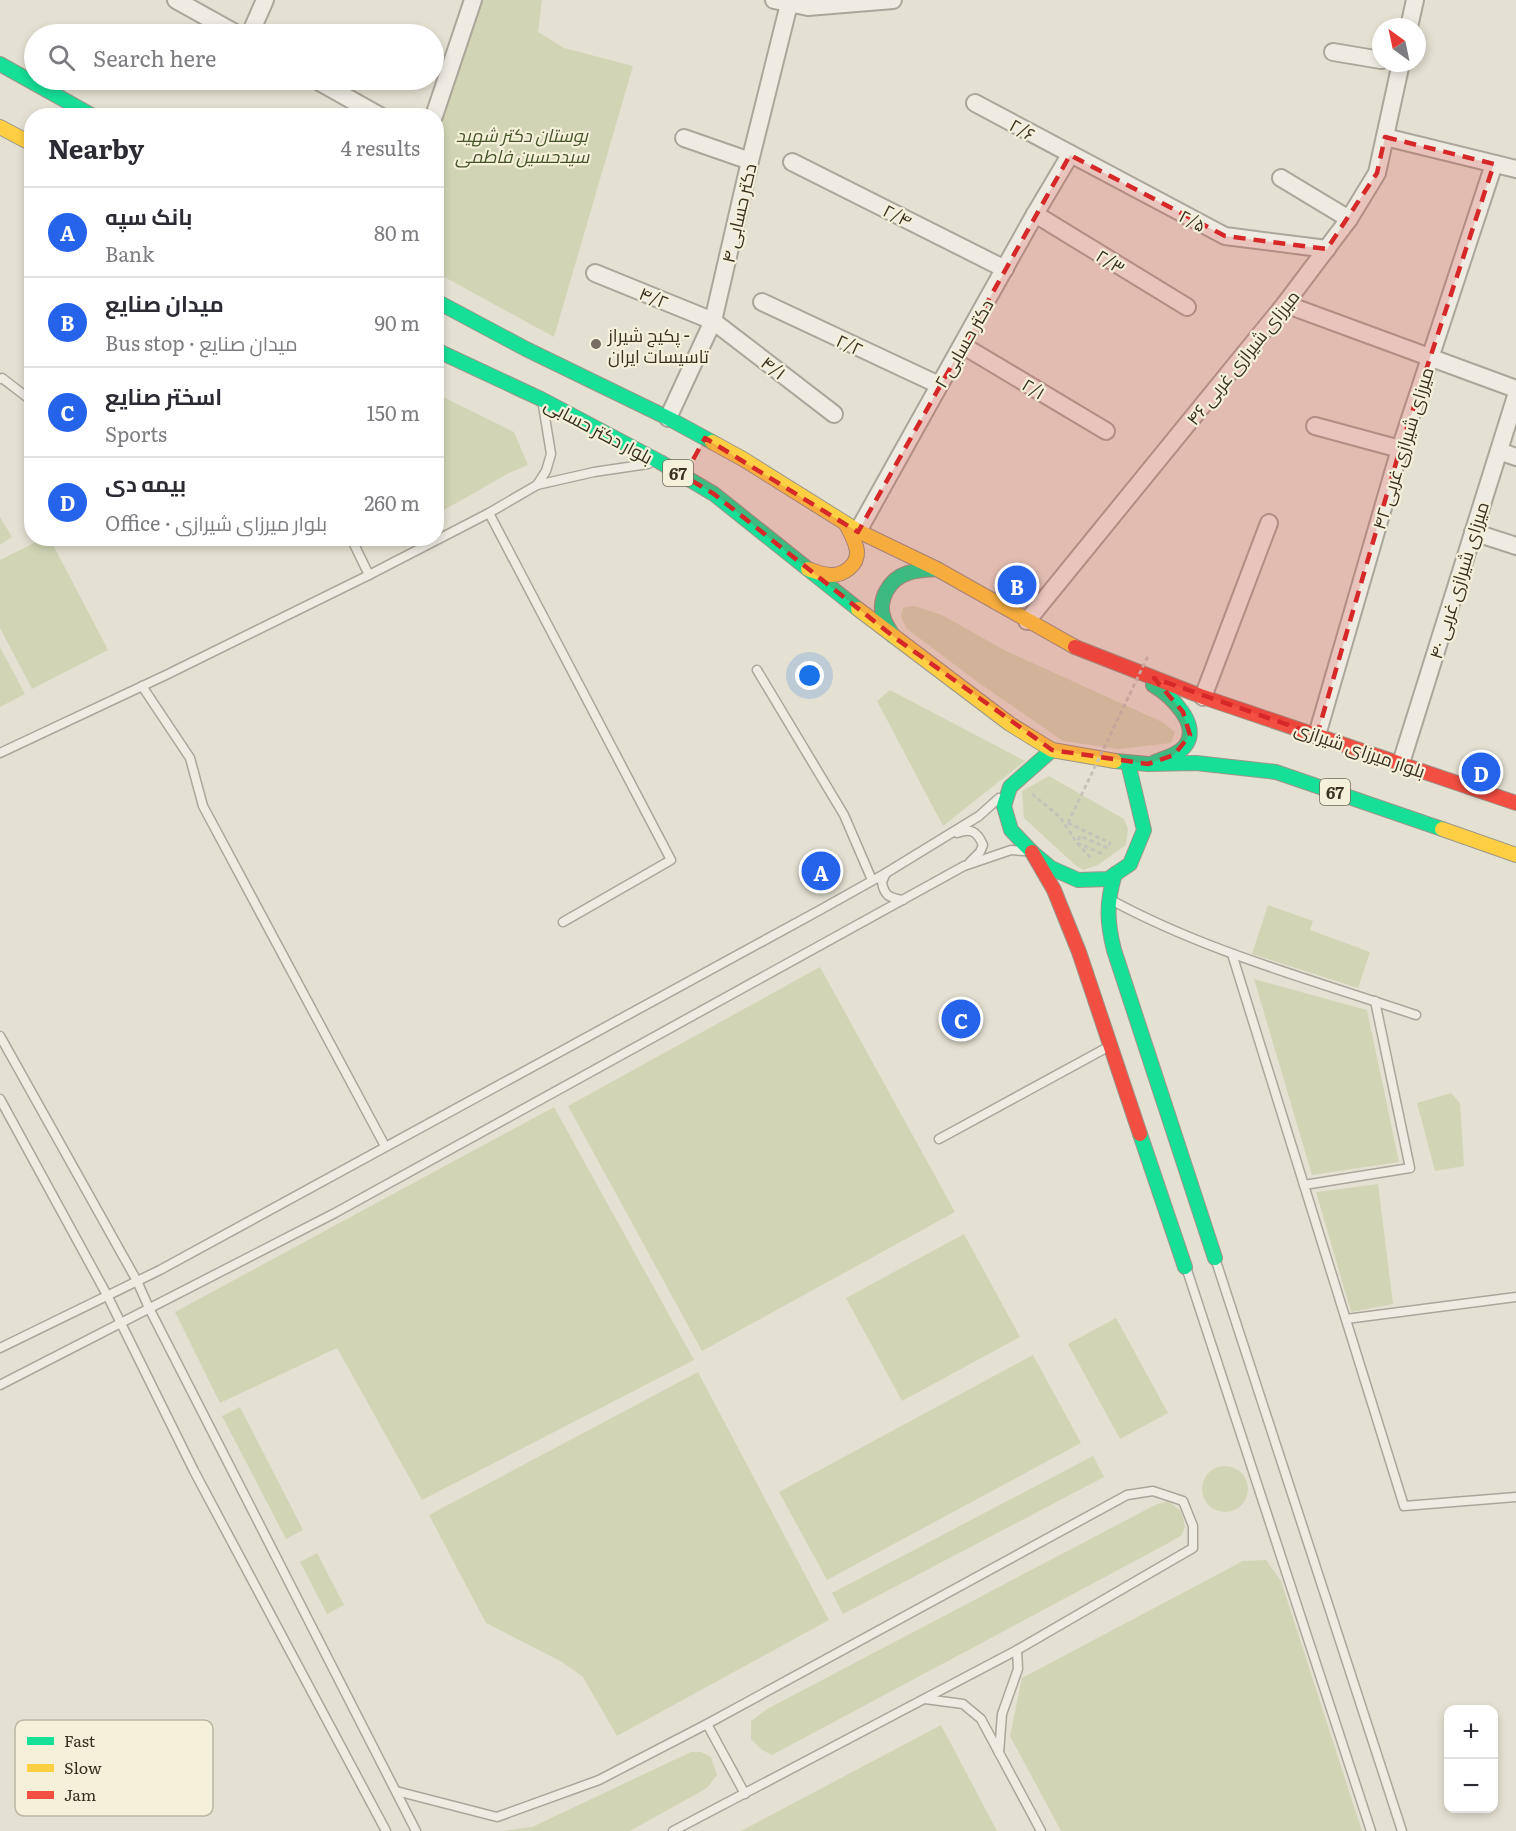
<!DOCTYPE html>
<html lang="en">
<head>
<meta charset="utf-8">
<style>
	:root { --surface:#fff; --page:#f7f7f7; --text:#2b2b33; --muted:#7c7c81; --line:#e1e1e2; --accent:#2563eb }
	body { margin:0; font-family:Literata,Cairo,serif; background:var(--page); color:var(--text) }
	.controls { position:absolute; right:18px; bottom:18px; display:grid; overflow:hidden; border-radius:12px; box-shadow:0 3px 9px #0003 }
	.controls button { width:54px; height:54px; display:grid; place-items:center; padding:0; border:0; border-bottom:2px solid var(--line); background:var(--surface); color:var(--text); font:30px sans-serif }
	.compass { position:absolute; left:1372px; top:18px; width:54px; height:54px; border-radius:50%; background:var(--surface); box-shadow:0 3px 9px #0003; rotate:327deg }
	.you { position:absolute; left:810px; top:676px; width:21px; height:21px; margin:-15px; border:4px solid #fff; border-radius:50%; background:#1a73e8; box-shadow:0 0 0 9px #1a73e833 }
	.badge { display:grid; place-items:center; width:39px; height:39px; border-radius:50%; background:var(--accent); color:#fff; font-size:20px; font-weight:700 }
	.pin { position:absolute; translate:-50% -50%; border:3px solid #fff; box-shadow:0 2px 6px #0006 }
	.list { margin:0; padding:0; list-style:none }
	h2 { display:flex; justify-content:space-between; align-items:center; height:78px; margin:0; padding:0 24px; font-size:26px }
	h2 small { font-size:20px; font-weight:400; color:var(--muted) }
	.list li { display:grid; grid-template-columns:39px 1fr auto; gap:18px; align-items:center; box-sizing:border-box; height:90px; padding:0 24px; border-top:2px solid var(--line) }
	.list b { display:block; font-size:22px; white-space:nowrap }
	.list p { margin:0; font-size:20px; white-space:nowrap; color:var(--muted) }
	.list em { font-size:20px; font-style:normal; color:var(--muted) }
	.icon { flex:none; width:33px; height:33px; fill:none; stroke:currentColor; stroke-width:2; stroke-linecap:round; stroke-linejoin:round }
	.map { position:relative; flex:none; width:1516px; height:1831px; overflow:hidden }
	.search { position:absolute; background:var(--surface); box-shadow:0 3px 9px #0003; left:24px; top:24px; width:420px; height:66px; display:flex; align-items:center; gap:15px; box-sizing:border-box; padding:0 21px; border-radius:33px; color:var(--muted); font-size:22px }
	.panel { position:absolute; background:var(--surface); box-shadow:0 3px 9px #0003; left:24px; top:108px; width:420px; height:438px; border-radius:24px }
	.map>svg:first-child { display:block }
	.green { fill:#d1d5b5 }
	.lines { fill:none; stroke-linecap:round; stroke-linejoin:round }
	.lane-casing { stroke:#aba69a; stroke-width:11 }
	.street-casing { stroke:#aba69a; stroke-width:20 }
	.fast-casing { stroke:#9b968a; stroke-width:16 }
	.slow-casing { stroke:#9b968a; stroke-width:16 }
	.jam-casing { stroke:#9b968a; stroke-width:16 }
	.path { stroke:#c6c3ba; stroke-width:3; stroke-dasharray:4.5 3; stroke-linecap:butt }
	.lane { stroke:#eeebe3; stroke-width:8 }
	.street { stroke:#eeebe3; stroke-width:16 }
	.fast { stroke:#16e098; stroke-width:14 }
	.slow { stroke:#ffcf43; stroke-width:14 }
	.jam { stroke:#f24e42; stroke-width:14 }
	.path-bridge { stroke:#c6c3ba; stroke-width:3; stroke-dasharray:4.5 3; stroke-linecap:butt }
	.marked { fill:#d62828; fill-opacity:0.2; stroke:#d62828; stroke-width:4.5; stroke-dasharray:12 8; stroke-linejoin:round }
	.poi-dot { fill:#766e60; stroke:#f4f0d9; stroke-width:2 }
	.labels { text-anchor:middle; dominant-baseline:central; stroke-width:4.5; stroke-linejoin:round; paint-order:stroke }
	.shield { fill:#f4f0d9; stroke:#726a59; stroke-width:1.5 }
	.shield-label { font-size:16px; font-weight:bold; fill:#3a3022 }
	.street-label { font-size:18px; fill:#3a3022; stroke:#f4f0d9 }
	.park-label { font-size:18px; font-style:italic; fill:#455529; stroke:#f4f0d9 }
	.poi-label { font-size:18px; fill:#3a3022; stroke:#f4f0d9; text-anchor:start }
	.key { fill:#f4f0d9; stroke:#bcb6a2; stroke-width:1.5 }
	.key-label { font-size:16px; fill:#3a3022 }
</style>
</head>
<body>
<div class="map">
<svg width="1516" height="1831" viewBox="0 0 1516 1831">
	<rect width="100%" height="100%" fill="#e5e1d2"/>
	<g class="green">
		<polygon points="481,0 542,0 538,32 564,48 633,66 554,337 437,273 437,133"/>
		<polygon points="437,394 514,432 528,465 509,473 437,514"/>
		<polygon points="0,517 12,537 0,545"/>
		<polygon points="42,539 50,539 108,650 32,689 0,628 0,560"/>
		<polygon points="914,606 942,615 1004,650 1162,722 1175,732 1171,743 1118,749 1063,741 979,683 906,628 901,616 903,608"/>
		<polygon points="0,647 25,694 0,707"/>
		<polygon points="890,690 1025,761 943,826 877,701"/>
		<polygon points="1049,776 1124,819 1128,829 1126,845 1098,865 1083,870 1074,864 1024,818 1022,791"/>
		<polygon points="1268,905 1313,921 1310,930 1370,952 1358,988 1252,954"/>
		<polygon points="820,967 955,1212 702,1351 568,1106"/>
		<polygon points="1254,979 1367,1010 1399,1162 1312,1175"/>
		<polygon points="1451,1093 1460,1103 1464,1166 1435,1171 1417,1103"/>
		<polygon points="554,1107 694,1360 422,1500 337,1348 220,1403 175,1312"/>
		<polygon points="1378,1184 1393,1304 1351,1312 1316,1192"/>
		<polygon points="964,1234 1020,1337 902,1401 846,1298"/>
		<polygon points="1116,1318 1168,1413 1120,1439 1068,1344"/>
		<polygon points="1033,1355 1081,1443 827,1580 779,1492"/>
		<polygon points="698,1372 829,1620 617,1736 583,1677 562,1662 486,1623 429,1515"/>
		<polygon points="240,1407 303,1530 286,1539 222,1416"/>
		<polygon points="1093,1456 1104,1477 843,1614 832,1593"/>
		<circle cx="1225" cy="1489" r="23"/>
		<polygon points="1168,1501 1181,1511 1185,1526 1182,1535 1163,1546 772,1755 762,1750 751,1739 751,1721 767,1709 1155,1505"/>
		<polygon points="317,1553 344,1605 327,1614 300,1562"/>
		<polygon points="1266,1560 1281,1581 1362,1831 1061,1831 1010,1736 1022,1678 1243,1561"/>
		<polygon points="941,1725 997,1831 741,1831"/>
		<polygon points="691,1752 701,1752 711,1757 717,1775 707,1788 630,1831 503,1831 532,1827"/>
	</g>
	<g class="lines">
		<defs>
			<g id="lane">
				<polyline points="0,379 2,378 32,401"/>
				<polyline points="537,485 546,471 551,454 543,405"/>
				<polyline points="489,513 671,860 563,922"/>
				<polyline points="351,538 369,575"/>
				<polyline points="757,670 844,815 872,880"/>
				<polyline points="142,686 190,758 203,806 385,1146"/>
				<polyline points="0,753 166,675 369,575 489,513 537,485 594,472 648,464"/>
				<path d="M957,833C971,828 977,831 983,845L980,852L970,862"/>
				<path d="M886,873L882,882C884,896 890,898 903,900"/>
				<path d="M1111,900C1207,952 1313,980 1416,1015"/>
				<polyline points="1232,954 1404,1506 1516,1497"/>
				<polyline points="0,1036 137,1281 149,1308 416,1831"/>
				<polyline points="0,1099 107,1295 194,1471 386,1831"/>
				<polyline points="939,1139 1108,1047"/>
				<polyline points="1304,1185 1410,1168 1375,1001"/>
				<polyline points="1216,1261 1402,1831"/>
				<polyline points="1186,1267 1371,1831"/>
				<polyline points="1346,1319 1516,1297"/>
				<polyline points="0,1348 160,1270 820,910 886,873 979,816 999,798"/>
				<polyline points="0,1385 335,1213 964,866 1011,850 1024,851"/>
				<polyline points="925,1699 963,1704 981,1719 1041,1831"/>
				<polyline points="707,1724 745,1794"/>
				<polyline points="999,1753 1002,1714 1018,1669 1017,1650"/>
				<polyline points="396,1791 497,1817 599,1780 707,1724 1127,1495 1153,1491 1183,1501 1193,1526 1193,1548 1017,1650 673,1831"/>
			</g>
			<g id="street">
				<polyline points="176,0 237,34"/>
				<polyline points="774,0 808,7 893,0"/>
				<polyline points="1409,27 1415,0"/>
				<polyline points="250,34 265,0"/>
				<polyline points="1333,52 1381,60"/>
				<polyline points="316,80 380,116"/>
				<polyline points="975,103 1225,236 1327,249"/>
				<polyline points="434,116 473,0"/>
				<polyline points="1385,137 1516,169"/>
				<polyline points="684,138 750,161"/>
				<polyline points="792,162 1005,269"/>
				<polyline points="1281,178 1349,219"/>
				<polyline points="1035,214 1187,307"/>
				<polyline points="595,273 713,321 834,414"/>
				<polyline points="762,302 939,385"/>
				<polyline points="1285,304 1516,389"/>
				<polyline points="962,345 1106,431"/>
				<polyline points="668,418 713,321 750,161 790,0"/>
				<polyline points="1315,426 1400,449"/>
				<polyline points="1499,451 1516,457"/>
				<polyline points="858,531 1035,214 1070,155"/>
				<polyline points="1473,532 1516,546"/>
				<polyline points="1027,621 1285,304 1349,219 1377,173 1401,63"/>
				<polyline points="1203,697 1269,523"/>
				<polyline points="1317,735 1400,449 1494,164"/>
				<polyline points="1401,763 1516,396"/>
			</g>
			<g id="fast">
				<polyline points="0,64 93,116"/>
				<polyline points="436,301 526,349 668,418 712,442"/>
				<polyline points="436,350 541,399 660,462 714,494 858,609"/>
				<path d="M893,636C890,630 886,625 884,619C877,600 889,579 908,573C917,570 927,570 937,569"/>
				<path d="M1153,685C1170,695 1202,725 1185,746C1178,755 1165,758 1155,762"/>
				<polyline points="1052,750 1010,787 1004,806 1011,830 1032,852 1051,868 1078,880 1108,879 1130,864 1144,830 1128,763"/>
				<polyline points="1115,761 1148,764 1196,763 1276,772 1442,829"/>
				<path d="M1115,874C1106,903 1107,922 1114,950L1215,1258"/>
				<polyline points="1140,1134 1185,1267"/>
			</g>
			<g id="slow">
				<polyline points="0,127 32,144"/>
				<polyline points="712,442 743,459 858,531 937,569 1075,647"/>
				<path d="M808,569C816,572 823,575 831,575C844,575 858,565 857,551C856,542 850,532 846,524"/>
				<polyline points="858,609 1010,724 1052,750 1115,761"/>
				<polyline points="1442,829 1516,855"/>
			</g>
			<g id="jam">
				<polyline points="1075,647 1203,697 1516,803"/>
				<polyline points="1032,852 1054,890 1079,952 1140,1134"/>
			</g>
		</defs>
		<use href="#lane" class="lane-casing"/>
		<use href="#street" class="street-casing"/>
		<use href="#fast" class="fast-casing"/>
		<use href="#slow" class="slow-casing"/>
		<use href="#jam" class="jam-casing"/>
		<g class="path">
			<polyline points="1032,794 1060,817 1077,843 1092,859"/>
			<polyline points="1068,823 1110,843 1108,848 1080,836 1077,843 1105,855"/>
		</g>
		<use href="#lane" class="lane"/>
		<use href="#street" class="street"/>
		<use href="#fast" class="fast"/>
		<use href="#slow" class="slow"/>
		<use href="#jam" class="jam"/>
		<polyline class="path-bridge" points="1068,823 1148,656"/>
	</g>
	<path class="marked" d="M1385,137L1494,164L1400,449L1317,735L1154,678L1183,712L1190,735L1174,755L1148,764L1052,750L894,637L714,494L684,476L705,438L858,532L1070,155L1225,236L1327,249L1377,173Z"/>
	<circle class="poi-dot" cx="596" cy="344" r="6"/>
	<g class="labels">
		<g class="shield">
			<rect x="663" y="460" width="30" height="26" rx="4.5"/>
			<rect x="1320" y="779" width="30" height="26" rx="4.5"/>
		</g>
		<g class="shield-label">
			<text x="678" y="473">67</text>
			<text x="1335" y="792">67</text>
		</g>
		<g class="street-label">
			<text transform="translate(1023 129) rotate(29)">۲/۶</text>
			<text transform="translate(738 213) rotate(-77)">دکتر حسابی ۴</text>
			<text transform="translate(898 215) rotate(27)">۲/۴</text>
			<text transform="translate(1193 220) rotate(28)">۲/۵</text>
			<text transform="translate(1111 261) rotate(32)">۲/۳</text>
			<text transform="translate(654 297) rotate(22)">۴/۲</text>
			<text transform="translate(963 343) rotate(-60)">دکتر حسابی ۲</text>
			<text transform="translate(850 344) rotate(25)">۲/۲</text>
			<text transform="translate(1242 357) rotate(-51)">میرزای شیرازی غربی ۴۶</text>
			<text transform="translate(774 367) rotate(38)">۴/۱</text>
			<text transform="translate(1034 388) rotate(31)">۲/۱</text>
			<text transform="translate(599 430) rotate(28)">بلوار دکتر حسابی</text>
			<text transform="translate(1402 448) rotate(-73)">میرزای شیرازی غربی ۴۲</text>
			<text transform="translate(1458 580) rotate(-73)">میرزای شیرازی غربی ۴۰</text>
			<text transform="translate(1360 749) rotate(19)">بلوار میرزای شیرازی</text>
		</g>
		<g class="park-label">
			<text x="522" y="134">بوستان دکتر شهید<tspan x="522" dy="21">سیدحسین فاطمی</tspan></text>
		</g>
		<g class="poi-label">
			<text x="608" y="334">پکیج شیراز -<tspan x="608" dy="21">تاسیسات ایران</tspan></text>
		</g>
	</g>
	<rect x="15" y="1720" width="198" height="96" rx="9" class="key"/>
	<rect x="27" y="1737" width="27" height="8" fill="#16e098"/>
	<rect x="27" y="1764" width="27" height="8" fill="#ffcf43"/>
	<rect x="27" y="1791" width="27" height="8" fill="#f24e42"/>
	<g class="key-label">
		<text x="64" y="1747">Fast</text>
		<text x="64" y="1774">Slow</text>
		<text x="64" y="1801">Jam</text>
	</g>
</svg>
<div class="controls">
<button>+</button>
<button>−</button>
</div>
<svg class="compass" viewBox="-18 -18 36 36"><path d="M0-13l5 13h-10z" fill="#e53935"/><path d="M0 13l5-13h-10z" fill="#7c7c81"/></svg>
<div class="you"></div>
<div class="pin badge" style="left:821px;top:871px">A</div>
<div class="pin badge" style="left:1017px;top:585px">B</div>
<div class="pin badge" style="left:961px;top:1019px">C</div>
<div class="pin badge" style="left:1481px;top:772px">D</div>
<div class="search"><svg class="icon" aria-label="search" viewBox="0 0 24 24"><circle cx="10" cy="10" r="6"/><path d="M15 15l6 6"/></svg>Search here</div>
<section class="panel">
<h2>Nearby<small>4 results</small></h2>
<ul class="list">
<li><span class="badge">A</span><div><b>بانک سپه</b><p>Bank</p></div><em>80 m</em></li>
<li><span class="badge">B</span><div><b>میدان صنایع</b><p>Bus stop · میدان صنایع</p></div><em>90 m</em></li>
<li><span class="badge">C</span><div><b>اسختر صنایع</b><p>Sports</p></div><em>150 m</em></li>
<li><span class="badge">D</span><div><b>بیمه دی</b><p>Office · بلوار میرزای شیرازی</p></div><em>260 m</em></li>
</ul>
</section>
</div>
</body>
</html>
